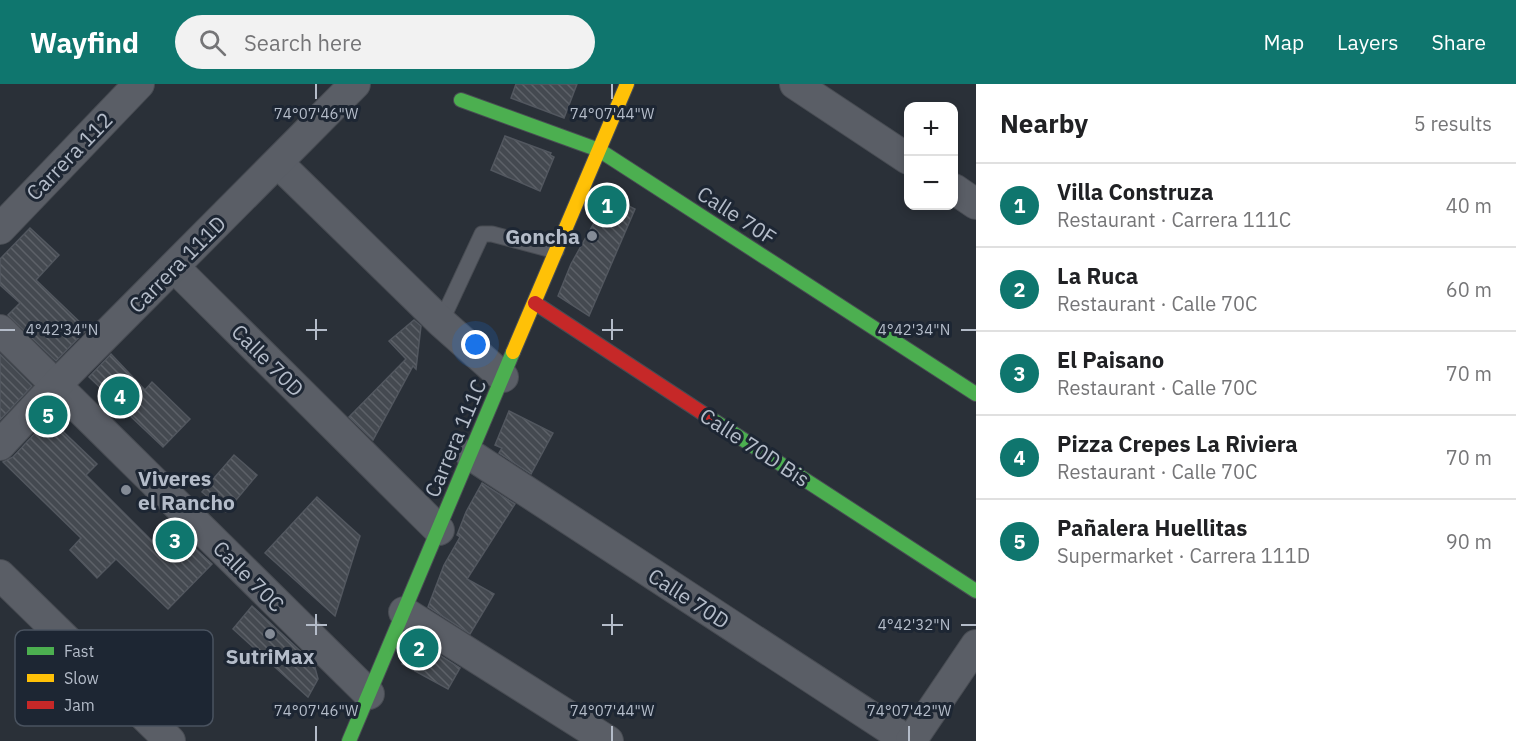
<!DOCTYPE html>
<html lang="en">
<head>
<meta charset="utf-8">
<style>
	:root { --surface:#fff; --page:#f2f2f2; --text:#202124; --muted:#757577; --line:#e0e0e0; --accent:#0f766e }
	body { margin:0; font-family:"IBM Plex Sans",sans-serif; background:var(--page); color:var(--text) }
	.controls { position:absolute; right:18px; top:18px; display:grid; overflow:hidden; border-radius:12px; box-shadow:0 3px 9px #0003 }
	.controls button { width:54px; height:54px; display:grid; place-items:center; padding:0; border:0; border-bottom:2px solid var(--line); background:var(--surface); color:var(--text); font:30px sans-serif }
	.you { position:absolute; left:476px; top:261px; width:21px; height:21px; margin:-15px; border:4px solid #fff; border-radius:50%; background:#1a73e8; box-shadow:0 0 0 9px #1a73e833 }
	.badge { display:grid; place-items:center; width:39px; height:39px; border-radius:50%; background:var(--accent); color:#fff; font-size:20px; font-weight:700 }
	.pin { position:absolute; translate:-50% -50%; border:3px solid #fff; box-shadow:0 2px 6px #0006 }
	.list { margin:0; padding:0; list-style:none }
	h2 { display:flex; justify-content:space-between; align-items:center; height:78px; margin:0; padding:0 24px; font-size:26px }
	h2 small { font-size:20px; font-weight:400; color:var(--muted) }
	.list li { display:grid; grid-template-columns:39px 1fr auto; gap:18px; align-items:center; box-sizing:border-box; height:84px; padding:0 24px; border-top:2px solid var(--line) }
	.list b { display:block; font-size:22px; white-space:nowrap }
	.list p { margin:0; font-size:20px; white-space:nowrap; color:var(--muted) }
	.list em { font-size:20px; font-style:normal; color:var(--muted) }
	.icon { flex:none; width:33px; height:33px; fill:none; stroke:currentColor; stroke-width:2; stroke-linecap:round; stroke-linejoin:round }
	.map { position:relative; flex:none; width:976px; height:657px; overflow:hidden }
	header { display:flex; align-items:center; gap:36px; box-sizing:border-box; height:84px; padding:0 30px; background:var(--accent); color:#fff }
	header strong { font-size:28px }
	nav { display:flex; gap:33px; margin-inline-start:auto; font-size:21px }
	.search { width:420px; height:54px; background:var(--page); display:flex; align-items:center; gap:15px; box-sizing:border-box; padding:0 21px; border-radius:33px; color:var(--muted); font-size:22px }
	main { display:flex }
	aside { flex:1; background:var(--surface) }
	.map>svg:first-child { display:block }
	.building { fill:url(#building-back-hatch); stroke:#52575f; stroke-width:1.5 }
	.lines { fill:none; stroke-linecap:round; stroke-linejoin:round }
	.lane-casing { stroke:#484c53; stroke-width:17 }
	.street-casing { stroke:#484c53; stroke-width:32 }
	.fast-casing { stroke:#484c53; stroke-width:16 }
	.slow-casing { stroke:#484c53; stroke-width:16 }
	.jam-casing { stroke:#484c53; stroke-width:16 }
	.lane { stroke:#5a5e66; stroke-width:15 }
	.street { stroke:#5a5e66; stroke-width:30 }
	.fast { stroke:#4caf50; stroke-width:14 }
	.slow { stroke:#ffc107; stroke-width:14 }
	.jam { stroke:#c62828; stroke-width:14 }
	.ticks { fill:none; stroke:#b4bcc9; stroke-width:2 }
	.poi-dot { fill:#848b96; stroke:#1d2633; stroke-width:2 }
	.labels { text-anchor:middle; dominant-baseline:central; stroke-width:6; stroke-linejoin:round; paint-order:stroke }
	.street-label { font-size:21px; fill:#b4bcc9; stroke:#1d2633 }
	.poi-label { font-size:21px; font-weight:bold; fill:#b4bcc9; stroke:#1d2633; text-anchor:end }
	.key { fill:#1d2633; stroke:#4a5360; stroke-width:1.5 }
	.key-label { font-size:16px; fill:#b4bcc9 }
	.ticks-label { font-size:15px; text-anchor:middle; fill:#b4bcc9; stroke:#1d2633; stroke-width:6; stroke-linejoin:round; paint-order:stroke }
</style>
</head>
<body>
<header>
<strong>Wayfind</strong>
<div class="search"><svg class="icon" aria-label="search" viewBox="0 0 24 24"><circle cx="10" cy="10" r="6"/><path d="M15 15l6 6"/></svg>Search here</div>
<nav><a>Map</a><a>Layers</a><a>Share</a></nav>
</header>
<main>
<div class="map">
<svg width="976" height="657" viewBox="0 0 976 657">
	<defs>
		<pattern id="building-back-hatch" width="6" height="6" patternUnits="userSpaceOnUse" patternTransform="scale(1.5)"><rect width="6" height="6" fill="#444950"/><path d="M-1 5l2 2M0 0l6 6M5-1l2 2" fill="none" stroke="#5d6168"/></pattern>
	</defs>
	<rect width="100%" height="100%" fill="#2a3038"/>
	<g class="building">
		<polygon points="516,0 577,0 564,34 511,14"/>
		<polygon points="505,52 551,69 550,71 554,73 540,107 491,86"/>
		<polygon points="609,112 635,125 589,232 558,212 571,180"/>
		<polygon points="30,144 59,171 36,196 87,245 56,277 8,231 20,219 0,201 0,175"/>
		<polygon points="414,236 421,242 416,285 413,282 373,356 349,333 406,275 389,257"/>
		<polygon points="0,270 32,302 0,336"/>
		<polygon points="111,270 145,306 152,298 190,335 163,363 89,293"/>
		<polygon points="509,327 553,349 531,390 499,369 502,364 495,361"/>
		<polygon points="49,334 97,380 86,391 156,461 173,444 212,480 168,525 116,475 97,494 70,466 81,454 3,378 13,373"/>
		<polygon points="234,371 257,391 226,428 202,408"/>
		<polygon points="482,399 515,420 467,495 494,510 470,550 428,523 444,481 460,453 457,451 466,428"/>
		<polygon points="317,413 360,452 335,532 265,469"/>
		<polygon points="252,522 314,580 318,595 308,613 233,545"/>
		<polygon points="413,554 460,584 448,605 402,580"/>
	</g>
	<g class="lines">
		<defs>
			<polyline id="lane" points="441,238 482,150 492,150 556,167"/>
			<g id="street">
				<polyline points="795,0 908,75"/>
				<polyline points="278,79 441,238 503,293"/>
				<polyline points="954,105 976,120"/>
				<polyline points="0,145 139,0"/>
				<polyline points="174,183 439,446"/>
				<polyline points="0,246 369,610"/>
				<polyline points="0,361 56,301 355,0"/>
				<polyline points="471,371 908,657"/>
				<polyline points="0,491 170,657"/>
				<polyline points="404,528 608,657"/>
				<polyline points="911,657 976,561"/>
			</g>
			<g id="fast">
				<polyline points="461,16 599,66 976,310"/>
				<polyline points="710,334 976,507"/>
				<polyline points="349,657 513,268"/>
			</g>
			<polyline id="slow" points="513,268 627,0"/>
			<polyline id="jam" points="535,219 710,334"/>
		</defs>
		<use href="#lane" class="lane-casing"/>
		<use href="#street" class="street-casing"/>
		<use href="#fast" class="fast-casing"/>
		<use href="#slow" class="slow-casing"/>
		<use href="#jam" class="jam-casing"/>
		<use href="#lane" class="lane"/>
		<use href="#street" class="street"/>
		<use href="#fast" class="fast"/>
		<use href="#slow" class="slow"/>
		<use href="#jam" class="jam"/>
	</g>
	<path class="ticks" d="M316,0V15M612,0V15M316,235V256M612,235V256M0,246H15M306,246H327M602,246H623M961,246H976M316,530V551M612,530V551M306,541H327M602,541H623M961,541H976M316,642V657M612,642V657M909,642V657"/>
	<g class="poi-dot">
		<circle cx="592" cy="152" r="6"/>
		<circle cx="126" cy="406" r="6"/>
		<circle cx="270" cy="550" r="6"/>
	</g>
	<g class="labels">
		<g class="street-label">
			<text transform="translate(69 72) rotate(-46)">Carrera 112</text>
			<text transform="translate(737 131) rotate(33)">Calle 70F</text>
			<text transform="translate(177 180) rotate(-45)">Carrera 111D</text>
			<text transform="translate(268 276) rotate(45)">Calle 70D</text>
			<text transform="translate(455 354) rotate(-67)">Carrera 111C</text>
			<text transform="translate(755 363) rotate(33)">Calle 70D Bis</text>
			<text transform="translate(249 492) rotate(45)">Calle 70C</text>
			<text transform="translate(689 514) rotate(33)">Calle 70D</text>
		</g>
		<g class="poi-label">
			<text x="580" y="152">Goncha</text>
			<text x="138" y="394" text-anchor="start">Viveres<tspan x="138" dy="24">el Rancho</tspan></text>
			<text x="270" y="572" text-anchor="middle">SutriMax</text>
		</g>
	</g>
	<rect x="15" y="546" width="198" height="96" rx="9" class="key"/>
	<rect x="27" y="563" width="27" height="8" fill="#4caf50"/>
	<rect x="27" y="590" width="27" height="8" fill="#ffc107"/>
	<rect x="27" y="617" width="27" height="8" fill="#c62828"/>
	<g class="key-label">
		<text x="64" y="573">Fast</text>
		<text x="64" y="600">Slow</text>
		<text x="64" y="627">Jam</text>
	</g>
	<g class="ticks-label">
		<text x="316" y="35">74°07'46"W</text>
		<text x="612" y="35">74°07'44"W</text>
		<text x="62" y="251">4°42'34"N</text>
		<text x="914" y="251">4°42'34"N</text>
		<text x="914" y="546">4°42'32"N</text>
		<text x="316" y="632">74°07'46"W</text>
		<text x="612" y="632">74°07'44"W</text>
		<text x="909" y="632">74°07'42"W</text>
	</g>
</svg>
<div class="controls">
<button>+</button>
<button>−</button>
</div>
<div class="you"></div>
<div class="pin badge" style="left:607px;top:121px">1</div>
<div class="pin badge" style="left:419px;top:564px">2</div>
<div class="pin badge" style="left:175px;top:456px">3</div>
<div class="pin badge" style="left:120px;top:312px">4</div>
<div class="pin badge" style="left:48px;top:331px">5</div>
</div>
<aside>
<h2>Nearby<small>5 results</small></h2>
<ul class="list">
<li><span class="badge">1</span><div><b>Villa Construza</b><p>Restaurant · Carrera 111C</p></div><em>40 m</em></li>
<li><span class="badge">2</span><div><b>La Ruca</b><p>Restaurant · Calle 70C</p></div><em>60 m</em></li>
<li><span class="badge">3</span><div><b>El Paisano</b><p>Restaurant · Calle 70C</p></div><em>70 m</em></li>
<li><span class="badge">4</span><div><b>Pizza Crepes La Riviera</b><p>Restaurant · Calle 70C</p></div><em>70 m</em></li>
<li><span class="badge">5</span><div><b>Pañalera Huellitas</b><p>Supermarket · Carrera 111D</p></div><em>90 m</em></li>
</ul>
</aside>
</main>
</body>
</html>
